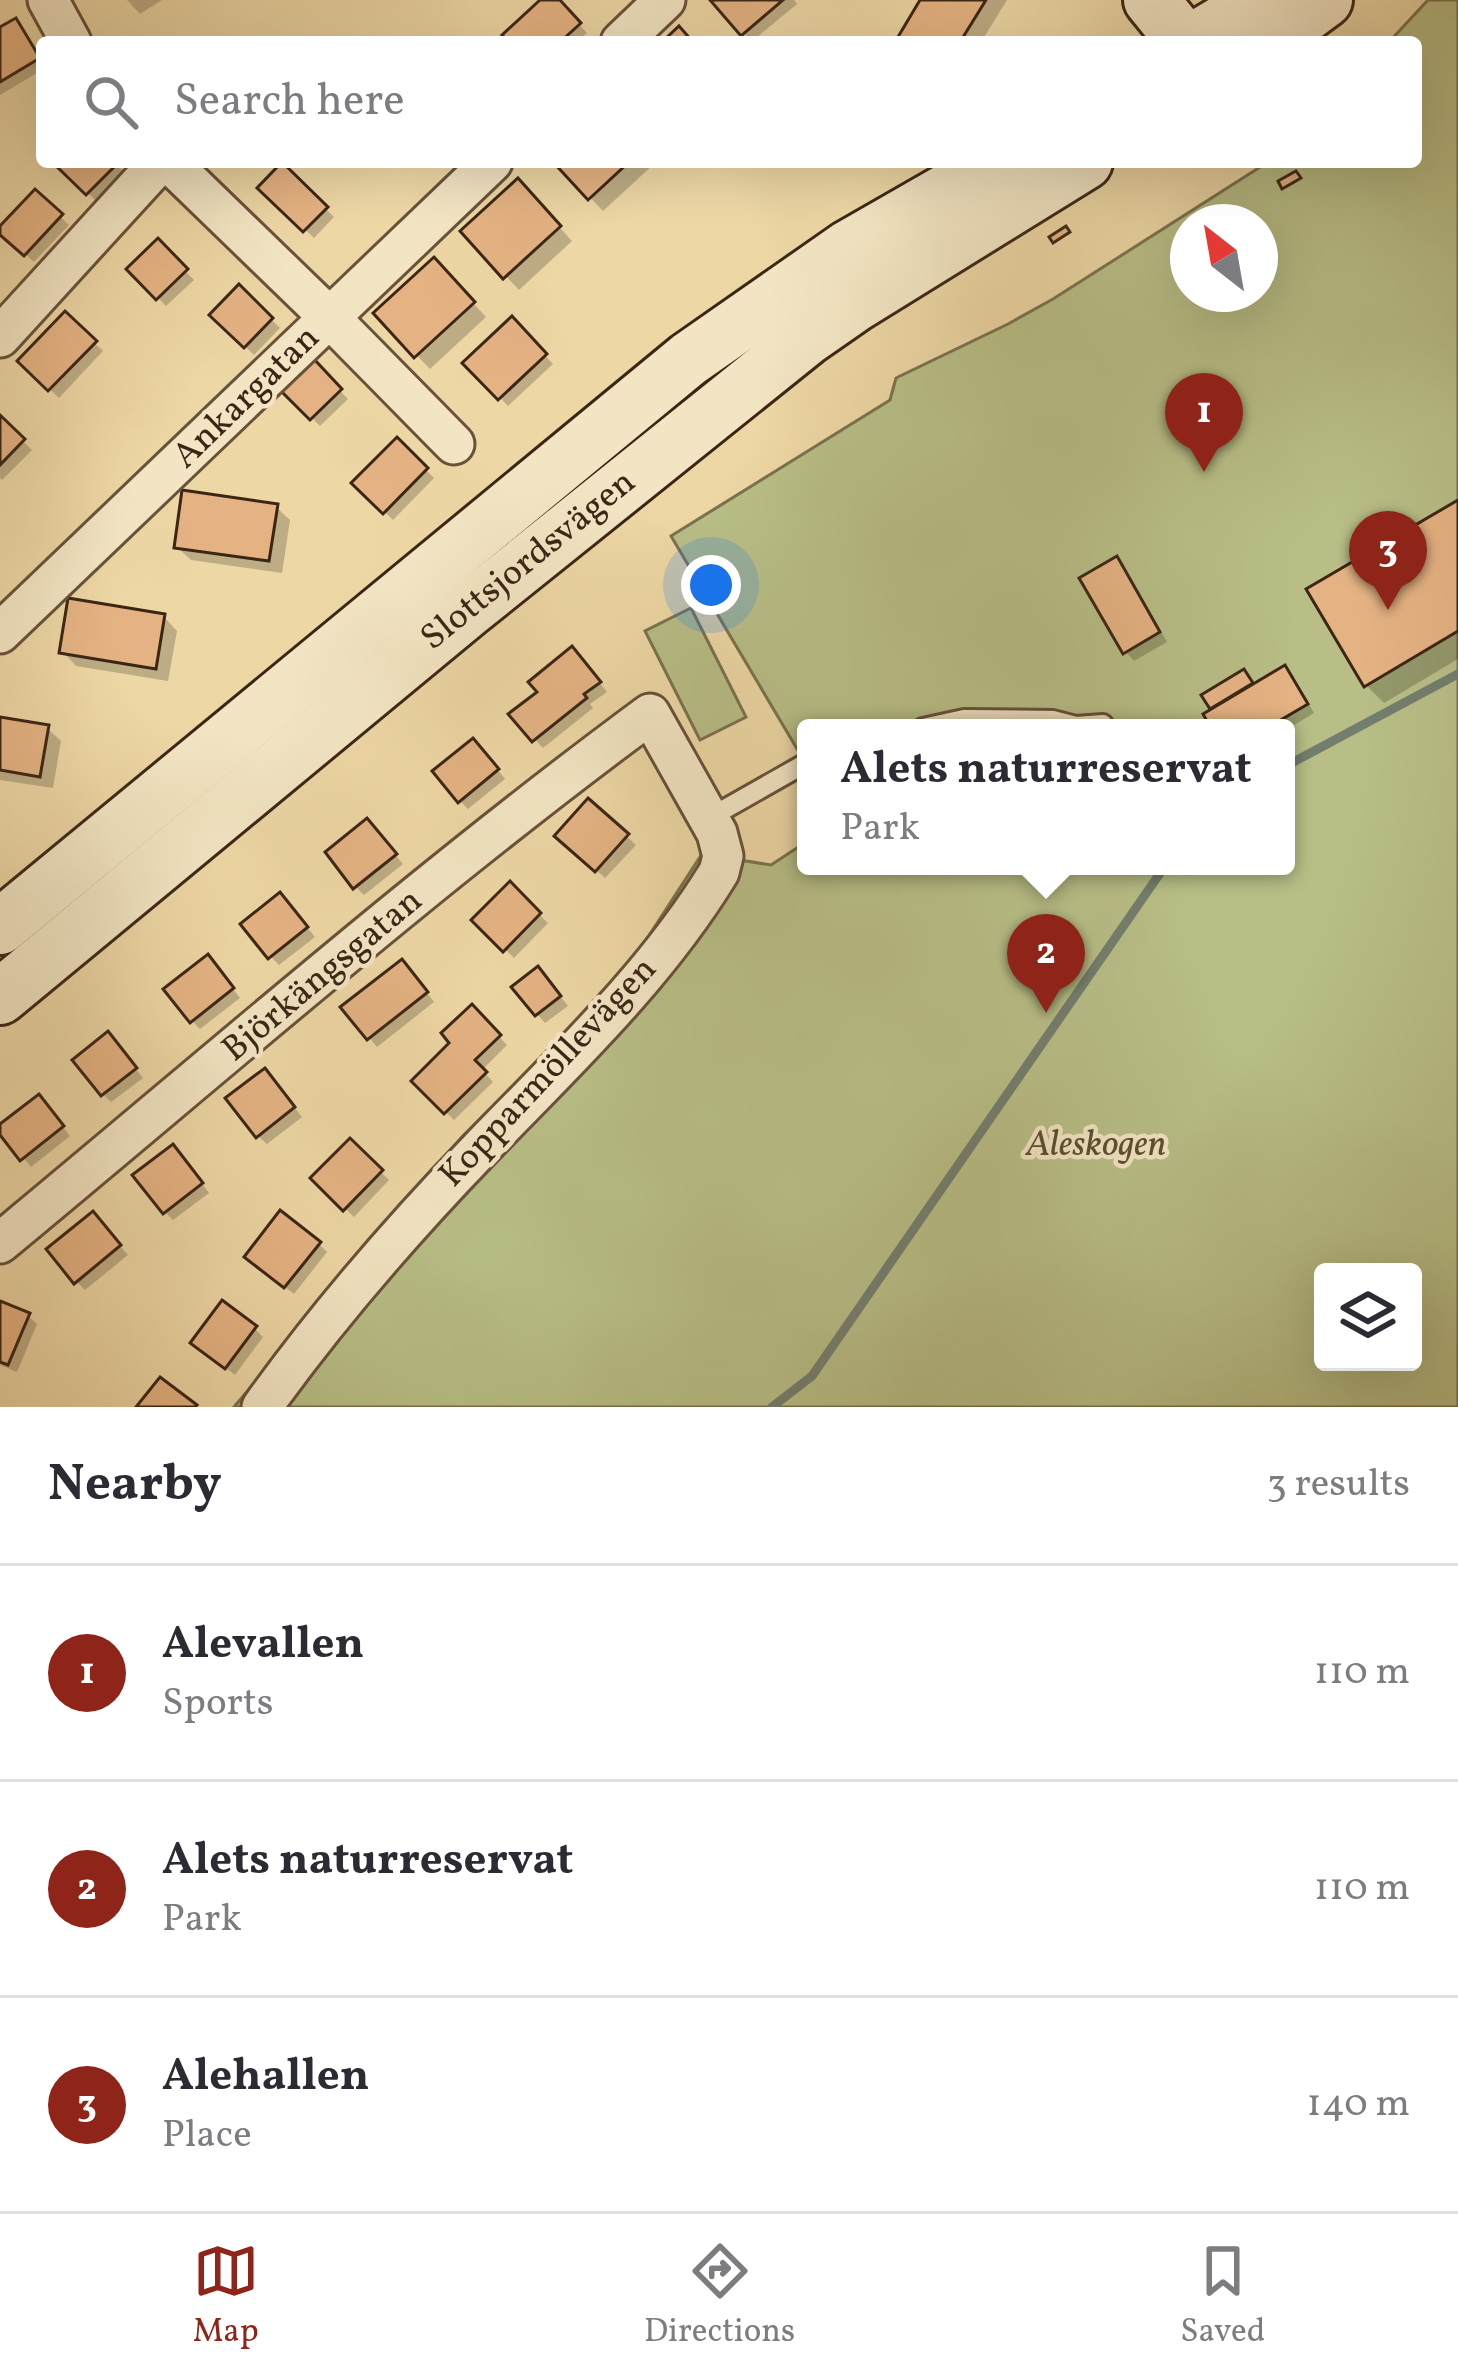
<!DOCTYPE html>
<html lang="en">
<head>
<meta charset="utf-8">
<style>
	:root { --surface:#fff; --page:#f2f2f3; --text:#2b2b33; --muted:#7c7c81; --line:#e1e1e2; --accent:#8f2418 }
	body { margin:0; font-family:Vollkorn,serif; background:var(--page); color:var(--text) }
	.controls { position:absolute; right:36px; bottom:36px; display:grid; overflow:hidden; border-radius:12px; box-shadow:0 12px 48px #0002 }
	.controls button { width:108px; height:108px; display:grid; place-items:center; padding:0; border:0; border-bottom:3px solid var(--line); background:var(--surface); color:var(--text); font:60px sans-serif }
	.compass { position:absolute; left:1170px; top:204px; width:108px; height:108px; border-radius:50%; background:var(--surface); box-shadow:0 12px 48px #0002; rotate:329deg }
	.you { position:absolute; left:711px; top:585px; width:42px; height:42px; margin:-30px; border:9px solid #fff; border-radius:50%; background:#1a73e8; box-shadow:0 0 0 18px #1a73e833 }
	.badge { display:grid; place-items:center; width:78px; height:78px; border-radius:50%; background:var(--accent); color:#fff; font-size:39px; font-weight:700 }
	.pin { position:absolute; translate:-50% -99px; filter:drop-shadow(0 3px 6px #0008) }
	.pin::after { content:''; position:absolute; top:63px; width:42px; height:36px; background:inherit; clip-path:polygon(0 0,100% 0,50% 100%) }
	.popup { position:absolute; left:797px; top:719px; width:498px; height:156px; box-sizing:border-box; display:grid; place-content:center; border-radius:12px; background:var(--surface); filter:drop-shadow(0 3px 9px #0005); font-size:39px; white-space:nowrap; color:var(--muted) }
	.popup b { font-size:45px; color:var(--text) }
	.popup::after { content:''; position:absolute; left:50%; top:100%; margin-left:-24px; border:24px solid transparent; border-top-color:var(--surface) }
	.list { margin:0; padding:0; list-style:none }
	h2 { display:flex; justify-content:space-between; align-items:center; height:156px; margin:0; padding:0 48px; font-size:51px }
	h2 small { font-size:39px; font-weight:400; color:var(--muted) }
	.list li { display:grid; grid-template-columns:78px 1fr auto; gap:36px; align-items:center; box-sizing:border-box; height:216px; padding:0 48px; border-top:3px solid var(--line) }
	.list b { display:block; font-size:45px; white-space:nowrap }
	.list p { margin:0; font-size:39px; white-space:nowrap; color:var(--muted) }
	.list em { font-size:39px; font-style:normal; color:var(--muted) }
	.icon { flex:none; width:66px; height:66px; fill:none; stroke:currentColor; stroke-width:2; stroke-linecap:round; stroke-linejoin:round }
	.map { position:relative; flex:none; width:1458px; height:1407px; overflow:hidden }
	.search { position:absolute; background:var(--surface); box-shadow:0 12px 48px #0002; left:36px; right:36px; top:36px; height:132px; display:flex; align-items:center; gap:30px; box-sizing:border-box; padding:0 42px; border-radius:12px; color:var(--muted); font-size:45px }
	.sheet { height:804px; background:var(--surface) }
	nav { display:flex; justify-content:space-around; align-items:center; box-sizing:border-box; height:168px; border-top:3px solid var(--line); background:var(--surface); font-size:33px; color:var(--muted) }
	nav a { display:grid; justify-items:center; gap:6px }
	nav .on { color:var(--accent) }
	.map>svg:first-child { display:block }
	.green { fill:#b8be86; stroke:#7a724e; stroke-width:3; fill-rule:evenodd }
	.shadow { fill:#0003 }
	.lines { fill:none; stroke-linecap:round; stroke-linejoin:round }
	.stream { stroke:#737e6e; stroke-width:9 }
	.building { fill:#e5b383; stroke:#3b2616; stroke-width:3 }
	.lane-casing { stroke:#68523a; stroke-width:24 }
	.street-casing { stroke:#68523a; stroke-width:45 }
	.secondary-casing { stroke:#3b2616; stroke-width:60 }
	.lane { stroke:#f3e5c4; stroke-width:18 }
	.street { stroke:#f3e5c4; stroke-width:39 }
	.secondary { stroke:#f3e5c4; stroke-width:54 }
	.labels { text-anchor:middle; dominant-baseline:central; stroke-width:9; stroke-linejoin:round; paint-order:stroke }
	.street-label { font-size:36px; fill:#3b2616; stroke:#f3e5c4 }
	.park-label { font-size:36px; font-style:italic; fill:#5a4c32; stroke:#f3e5c4 }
</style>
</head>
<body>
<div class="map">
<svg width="1458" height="1407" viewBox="0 0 1458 1407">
	<rect width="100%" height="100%" fill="#edd7a5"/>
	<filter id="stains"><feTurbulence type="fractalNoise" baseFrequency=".00167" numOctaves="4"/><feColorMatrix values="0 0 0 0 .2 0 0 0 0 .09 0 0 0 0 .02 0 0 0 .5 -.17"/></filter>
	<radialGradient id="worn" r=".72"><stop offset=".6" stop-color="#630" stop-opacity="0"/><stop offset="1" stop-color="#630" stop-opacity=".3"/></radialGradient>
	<g class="green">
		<path d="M1428,0H1458V1407H234L461,1138L624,974L702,854L771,865L806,842V866H1286V728H806V764L671,536L890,400L896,378L1008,324L1053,299L1268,162H1416V42H1389ZM1188,222H1260V294H1188ZM1323,1272H1413V1362H1323Z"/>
		<polygon points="691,608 746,717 700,740 645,631"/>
	</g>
	<g class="shadow">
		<polygon points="127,0 162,0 140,14"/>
		<polygon points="545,0 556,0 587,33 577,42 513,42"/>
		<polygon points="714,0 794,0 797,4 751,42"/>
		<polygon points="924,0 1007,0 981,42 898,42"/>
		<polygon points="15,21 24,30 42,61 42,70 0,95 0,30"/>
		<polygon points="56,162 114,162 125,173 96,201"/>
		<polygon points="557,162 654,162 655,163 603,211"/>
		<polygon points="282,166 334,217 314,238 262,188"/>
		<polygon points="35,193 69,225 34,262 0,231"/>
		<polygon points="531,196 572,241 519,290 506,276"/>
		<polygon points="158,243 194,280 166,306 130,269"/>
		<polygon points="434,261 486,317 430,369 377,314"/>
		<polygon points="239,288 280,328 254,355 213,315"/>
		<polygon points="65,315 103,351 59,398 21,361"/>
		<polygon points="512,320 553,364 508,406 467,363"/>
		<polygon points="313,363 348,399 320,426 284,390"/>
		<polygon points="0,419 32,450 2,480 0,478"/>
		<polygon points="397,441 434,478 393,520 356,483"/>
		<polygon points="1458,503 1458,659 1384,703 1366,685"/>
		<polygon points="276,507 290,520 282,573 191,560 177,547"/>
		<polygon points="1116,560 1125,568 1167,642 1134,661 1126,652"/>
		<polygon points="164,617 177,631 168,681 76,666 63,652"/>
		<polygon points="580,659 607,692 590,704 593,708 543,748 513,715"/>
		<polygon points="1284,669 1293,677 1314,713 1286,730 1215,728 1207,715 1215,710 1212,707 1247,676 1254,687"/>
		<polygon points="0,720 47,728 61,741 53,788 0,780"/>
		<polygon points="481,750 505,779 468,809 460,801"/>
		<polygon points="589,802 636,845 605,878 558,836"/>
		<polygon points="375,831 403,864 364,895 356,887"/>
		<polygon points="510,886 548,923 514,958 476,920"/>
		<polygon points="288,904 315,937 279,965 271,957"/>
		<polygon points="216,967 240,998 200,1029 192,1021"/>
		<polygon points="410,971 434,1002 377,1047 345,1007"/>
		<polygon points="546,978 568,1006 545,1023 537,1014"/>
		<polygon points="472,1008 507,1045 482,1070 493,1082 454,1120 415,1081 454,1043"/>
		<polygon points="116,1044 143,1078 111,1102 103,1094"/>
		<polygon points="273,1080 302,1117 267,1144 258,1136"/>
		<polygon points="47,1106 70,1136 31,1167 0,1128"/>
		<polygon points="350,1142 389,1180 354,1217 315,1178"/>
		<polygon points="181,1156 209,1193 173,1220 165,1212"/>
		<polygon points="101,1223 128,1255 85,1290 77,1282"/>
		<polygon points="319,1244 327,1252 294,1294 256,1265"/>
		<polygon points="0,1304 28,1316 37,1324 17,1372 0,1365"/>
		<polygon points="255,1329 263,1337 235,1375 203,1351"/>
	</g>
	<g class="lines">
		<g class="stream">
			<polyline points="1286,766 1458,674"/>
			<polyline points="772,1407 812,1376 1165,866"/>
		</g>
	</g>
	<g class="building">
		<polygon points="540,0 560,0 581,23 560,42 509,42 502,35"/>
		<polygon points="710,0 783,0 741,36"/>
		<polygon points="920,0 986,0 960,42 895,42"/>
		<polygon points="16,18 40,58 0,82 0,27"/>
		<polygon points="679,26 693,42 662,42"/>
		<polygon points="52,162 119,162 86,195"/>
		<polygon points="282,162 328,207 303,232 257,188"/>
		<polygon points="553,162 629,162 588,200"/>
		<polygon points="1296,171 1301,178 1282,189 1278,181"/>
		<polygon points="518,178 561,226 503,279 460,231"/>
		<polygon points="35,189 63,214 24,256 0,235 0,226"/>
		<polygon points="1066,226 1070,232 1053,243 1049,237"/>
		<polygon points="158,238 188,269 156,300 126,269"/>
		<polygon points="434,257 475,302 414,358 373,313"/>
		<polygon points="239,284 273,318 244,348 209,315"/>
		<polygon points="65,311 97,341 48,391 17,361"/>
		<polygon points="512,316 547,354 498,400 462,363"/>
		<polygon points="313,358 342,389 310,420 280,390"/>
		<polygon points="0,415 25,439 0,465"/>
		<polygon points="397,437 428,468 383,514 351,483"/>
		<polygon points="182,490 278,504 269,561 174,548"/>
		<polygon points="1458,500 1458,631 1364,687 1306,589"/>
		<polygon points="1117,556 1160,632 1123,654 1079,578"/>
		<polygon points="68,598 165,614 156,669 59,653"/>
		<polygon points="572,646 601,682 584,694 587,698 532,742 508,714 537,692 528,682"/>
		<polygon points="1285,665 1308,704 1267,728 1211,728 1203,714"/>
		<polygon points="1244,669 1253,683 1210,709 1201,695"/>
		<polygon points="0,717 49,725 40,777 0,770"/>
		<polygon points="473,738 499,769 458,803 432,771"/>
		<polygon points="588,798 629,834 595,872 554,836"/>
		<polygon points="367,818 397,854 353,889 325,852"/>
		<polygon points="510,881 541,913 503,952 471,920"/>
		<polygon points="280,892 308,927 268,959 240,924"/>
		<polygon points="208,954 234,988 190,1023 163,989"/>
		<polygon points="402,959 428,992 367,1040 340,1007"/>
		<polygon points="538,966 561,996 535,1016 511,987"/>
		<polygon points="472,1004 501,1035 475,1060 487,1072 444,1114 411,1081 449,1043 441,1033"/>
		<polygon points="108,1031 137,1068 101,1096 72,1060"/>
		<polygon points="265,1068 295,1107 256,1138 225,1098"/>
		<polygon points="39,1094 64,1126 20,1161 0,1135 0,1124"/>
		<polygon points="350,1138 383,1170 343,1211 310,1178"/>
		<polygon points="173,1144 203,1183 163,1214 132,1175"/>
		<polygon points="280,1210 321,1242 284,1288 244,1257"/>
		<polygon points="93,1211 121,1245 74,1284 46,1249"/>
		<polygon points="222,1300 257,1326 225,1369 190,1343"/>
		<polygon points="0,1301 30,1313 8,1365 0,1362"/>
		<polygon points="160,1377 197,1405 195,1407 136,1407"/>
	</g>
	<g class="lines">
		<defs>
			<g id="lane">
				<polyline points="923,728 964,719 1053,720 1076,726 1103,724"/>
				<polyline points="709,818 806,763"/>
			</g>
			<g id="street">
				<polyline points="48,0 71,42"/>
				<polyline points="621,42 665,0"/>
				<polyline points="169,162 330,318 454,444"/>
				<polyline points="0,337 160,162"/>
				<polyline points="0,633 492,162"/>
				<path d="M0,1243C215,1065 425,880 650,714L717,833L723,856L719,872C655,977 565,1061 480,1149C401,1231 328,1315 262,1407"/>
			</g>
			<g id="secondary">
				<polyline points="1151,0 1177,32 1192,42"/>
				<polyline points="1191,42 1261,0"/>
				<polyline points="1268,42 1325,0"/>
				<polyline points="0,927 689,359 848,248 998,162"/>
				<polyline points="0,997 468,610 808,337 854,305 1085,162"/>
			</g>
		</defs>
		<use href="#lane" class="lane-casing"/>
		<use href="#street" class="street-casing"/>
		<use href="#secondary" class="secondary-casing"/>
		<use href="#lane" class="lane"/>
		<use href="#street" class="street"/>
		<use href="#secondary" class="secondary"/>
	</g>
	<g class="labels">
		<g class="street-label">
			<text transform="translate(247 398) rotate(-44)">Ankargatan</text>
			<text transform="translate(529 561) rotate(-39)">Slottsjordsvägen</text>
			<text transform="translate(323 976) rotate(-40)">Björkängsgatan</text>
			<text transform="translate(549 1073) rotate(-47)">Kopparmöllevägen</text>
		</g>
		<g class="park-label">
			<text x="1096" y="1146">Aleskogen</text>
		</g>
	</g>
	<rect width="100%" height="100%" filter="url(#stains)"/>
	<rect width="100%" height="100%" fill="url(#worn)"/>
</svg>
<div class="controls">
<button><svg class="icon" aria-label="layers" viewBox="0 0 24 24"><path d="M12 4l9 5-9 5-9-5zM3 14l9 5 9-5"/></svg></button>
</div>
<svg class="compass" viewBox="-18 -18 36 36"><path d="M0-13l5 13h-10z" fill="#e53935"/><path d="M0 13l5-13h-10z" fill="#7c7c81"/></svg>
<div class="you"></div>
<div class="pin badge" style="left:1204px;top:472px">1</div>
<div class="pin badge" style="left:1046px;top:1013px">2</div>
<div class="popup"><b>Alets naturreservat</b>Park</div>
<div class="pin badge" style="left:1388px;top:610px">3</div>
<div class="search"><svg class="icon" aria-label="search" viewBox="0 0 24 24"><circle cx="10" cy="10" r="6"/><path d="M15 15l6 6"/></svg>Search here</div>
</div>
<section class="sheet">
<h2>Nearby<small>3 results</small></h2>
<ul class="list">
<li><span class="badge">1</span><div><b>Alevallen</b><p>Sports</p></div><em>110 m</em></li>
<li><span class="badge">2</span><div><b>Alets naturreservat</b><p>Park</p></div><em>110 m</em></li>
<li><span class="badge">3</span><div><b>Alehallen</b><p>Place</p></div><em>140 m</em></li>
</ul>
</section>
<nav>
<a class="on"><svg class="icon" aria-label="map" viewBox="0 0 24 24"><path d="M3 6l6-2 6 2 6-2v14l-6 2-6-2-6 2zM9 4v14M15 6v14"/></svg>Map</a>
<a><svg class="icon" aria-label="directions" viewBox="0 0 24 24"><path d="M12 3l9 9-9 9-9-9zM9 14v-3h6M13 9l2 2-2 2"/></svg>Directions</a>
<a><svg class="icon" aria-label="saved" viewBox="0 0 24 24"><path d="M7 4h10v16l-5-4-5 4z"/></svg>Saved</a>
</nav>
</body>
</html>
